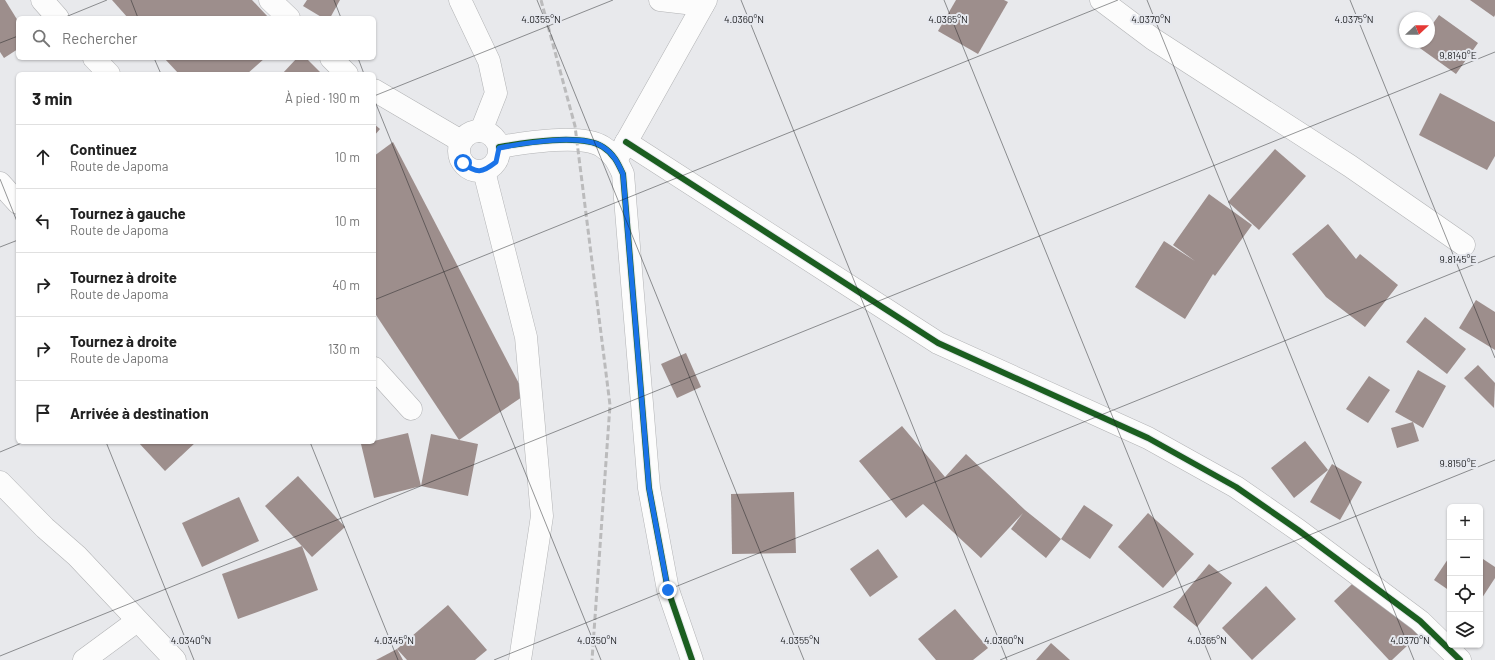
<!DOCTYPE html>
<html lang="fr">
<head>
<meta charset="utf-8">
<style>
	:root { --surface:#fff; --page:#f2f2f2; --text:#222; --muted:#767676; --line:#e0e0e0 }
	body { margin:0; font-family:Barlow,sans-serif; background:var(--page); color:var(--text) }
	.controls { position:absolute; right:12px; bottom:12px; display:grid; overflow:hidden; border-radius:6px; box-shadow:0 1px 3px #0004 }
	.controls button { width:36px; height:36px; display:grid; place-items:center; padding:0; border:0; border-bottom:1px solid var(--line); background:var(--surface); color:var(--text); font:20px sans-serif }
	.compass { position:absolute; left:1399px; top:12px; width:36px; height:36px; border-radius:50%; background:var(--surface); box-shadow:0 1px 3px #0004; rotate:68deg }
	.stop { position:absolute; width:12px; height:12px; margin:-9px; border:3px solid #1a73e8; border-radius:50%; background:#fff }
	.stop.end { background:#1a73e8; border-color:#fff; box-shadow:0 1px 4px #0008 }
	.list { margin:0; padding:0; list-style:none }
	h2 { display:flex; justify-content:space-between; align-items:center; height:52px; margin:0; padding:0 16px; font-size:17px }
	h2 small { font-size:13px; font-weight:400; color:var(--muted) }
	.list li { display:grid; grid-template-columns:26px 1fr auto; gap:12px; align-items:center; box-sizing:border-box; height:64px; padding:0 16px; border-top:1px solid var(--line) }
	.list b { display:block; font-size:15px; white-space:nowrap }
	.list p { margin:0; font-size:13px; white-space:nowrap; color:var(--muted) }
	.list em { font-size:13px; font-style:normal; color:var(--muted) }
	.icon { flex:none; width:22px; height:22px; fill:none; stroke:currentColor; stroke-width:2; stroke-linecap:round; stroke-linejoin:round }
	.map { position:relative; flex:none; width:1495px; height:660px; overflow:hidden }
	.search { position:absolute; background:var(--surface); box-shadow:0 1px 3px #0004; left:16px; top:16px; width:360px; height:44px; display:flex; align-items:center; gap:10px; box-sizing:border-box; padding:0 14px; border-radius:6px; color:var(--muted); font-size:15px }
	.panel { position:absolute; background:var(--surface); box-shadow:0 1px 3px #0004; left:16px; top:72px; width:360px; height:372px; border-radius:6px }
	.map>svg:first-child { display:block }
	.building { fill:#9d8e8c }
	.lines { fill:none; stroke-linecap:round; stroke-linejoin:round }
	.minor-casing { stroke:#b2b3b5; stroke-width:23 }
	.minor { stroke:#fcfcfc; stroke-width:22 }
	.rail { stroke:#bbbbbc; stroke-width:3; stroke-dasharray:6 3; stroke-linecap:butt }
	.cycleway-casing { stroke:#e6e8ee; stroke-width:8 }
	.cycleway { stroke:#1b5e20; stroke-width:6 }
	.route { stroke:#1a73e8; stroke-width:5 }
	.ticks { fill:none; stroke:#191a1c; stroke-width:1; stroke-opacity:0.45 }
	.ticks-label { font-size:10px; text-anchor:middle; fill:#191a1c; stroke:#e6e8ee; stroke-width:4; stroke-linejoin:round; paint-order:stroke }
</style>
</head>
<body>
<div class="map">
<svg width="1495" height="660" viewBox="0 0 1495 660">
	<rect width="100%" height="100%" fill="#e8e9ec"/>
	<g class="building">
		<polygon points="0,0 5,0 18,21 18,49 4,58 0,52"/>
		<polygon points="112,0 252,0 269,18 128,18"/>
		<polygon points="307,0 340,0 330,18 323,18 303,6"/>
		<polygon points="956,0 1004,0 1008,2 978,54 938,31"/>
		<polygon points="1470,0 1495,0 1495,15 1494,17"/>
		<polygon points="1439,15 1478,43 1456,74 1417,46 1420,42 1429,42 1429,29"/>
		<polygon points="164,58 265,58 247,74 179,74"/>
		<polygon points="297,58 306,58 322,74 282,74"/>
		<polygon points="1440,93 1495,122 1495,156 1487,170 1419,135"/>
		<polygon points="374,124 380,129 374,136"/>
		<polygon points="393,142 525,395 459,440 374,312 374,156"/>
		<polygon points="1275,149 1306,176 1259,230 1228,202"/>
		<polygon points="1209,194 1252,225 1215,276 1213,274 1185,319 1135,287 1164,241 1195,261 1173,245"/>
		<polygon points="1328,224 1356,259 1360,254 1398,285 1365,327 1326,297 1292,254"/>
		<polygon points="1476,300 1495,312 1495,350 1459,328"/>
		<polygon points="1425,317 1466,349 1447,374 1406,342"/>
		<polygon points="686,353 701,387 677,398 661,364"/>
		<polygon points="1478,365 1495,383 1494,408 1464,378"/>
		<polygon points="1418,370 1446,386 1423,428 1413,422 1419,441 1397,448 1391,428 1413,422 1395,412"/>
		<polygon points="1369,376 1390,390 1368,423 1346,409"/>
		<polygon points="902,426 945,477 966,454 1025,510 1061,539 1046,558 1011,529 1023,513 981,558 923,504 906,518 859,461"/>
		<polygon points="408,433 421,486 431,434 478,444 468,496 421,486 374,498 361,444"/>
		<polygon points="1305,441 1328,470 1294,498 1271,468"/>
		<polygon points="138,442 196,442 165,471"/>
		<polygon points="1332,464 1362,482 1340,520 1310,502"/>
		<polygon points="298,476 345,527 312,557 265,506"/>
		<polygon points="794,492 796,553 732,554 731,494"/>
		<polygon points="239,497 259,541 202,567 182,523"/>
		<polygon points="1084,505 1113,525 1090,559 1061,539"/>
		<polygon points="1148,513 1194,554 1163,588 1118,547"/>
		<polygon points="302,546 318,590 238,619 222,574"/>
		<polygon points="878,549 898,577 870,597 850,569"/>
		<polygon points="1450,556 1450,591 1434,580"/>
		<polygon points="1480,557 1495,567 1495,578 1480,601"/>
		<polygon points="1209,564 1232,583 1197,627 1173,607"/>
		<polygon points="1369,568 1426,628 1392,660 1389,660 1334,601"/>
		<polygon points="1266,586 1296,619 1252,660 1222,628"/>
		<polygon points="448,605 487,650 475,660 407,660 397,649"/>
		<polygon points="955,609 988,648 973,660 936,660 918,639"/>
		<polygon points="1051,643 1070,660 1036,660"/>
		<polygon points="397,649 403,660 376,660"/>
	</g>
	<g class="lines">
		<defs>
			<g id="minor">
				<polyline points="42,0 58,18"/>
				<polyline points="270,0 289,18"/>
				<polyline points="460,0 489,61 496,93 481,131"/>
				<polyline points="660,0 703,5"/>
				<polyline points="1101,0 1153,39 1350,166 1464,245"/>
				<polyline points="94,58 109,74"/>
				<polyline points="331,58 347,74"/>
				<polyline points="374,90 461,141"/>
				<circle cx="479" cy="151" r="20"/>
				<polyline points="626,142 938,343 1148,438 1236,487 1298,530 1420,621 1460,660"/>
				<path d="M499,147C523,143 582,133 603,147C614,154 618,163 623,174L649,488L668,590L692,660"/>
				<polyline points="619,155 706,0"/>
				<polyline points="484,171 526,337 542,516 520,660"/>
				<polyline points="0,183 18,203"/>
				<polyline points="374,368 411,409"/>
				<polyline points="0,482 45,528 77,556 175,660"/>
				<polyline points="84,660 137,621"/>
			</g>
		</defs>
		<use href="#minor" class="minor-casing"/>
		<use href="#minor" class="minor"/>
		<polyline class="rail" points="541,0 575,126 610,405 592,660"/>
		<defs>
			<g id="cycleway">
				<polyline points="626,142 938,343 1148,438 1236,487 1298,530 1420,621 1460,660"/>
				<path d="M499,147C523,143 582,133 603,147C614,154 618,163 623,174L649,488L668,590L692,660"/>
			</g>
		</defs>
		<use href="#cycleway" class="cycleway-casing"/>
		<use href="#cycleway" class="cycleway"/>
	</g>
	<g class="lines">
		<path class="route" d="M463,163C477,174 482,173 496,162L499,148C523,143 582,133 603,147C614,154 618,163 623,174L649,488L668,590"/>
	</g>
	<path class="ticks" d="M131,0L138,18M334,0L341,18M537,0L804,660M741,0L1007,660M944,0L1211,660M1147,0L1414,660M1350,0L1495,358M63,18L107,0M0,43L18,36M154,58L161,74M358,58L364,74M374,96L613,0M374,99L601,660M0,179L18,224M0,247L18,240M374,300L1118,0M106,442L194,660M310,442L398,660M0,452L24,442M0,656L1495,52M494,660L1495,256M1000,660L1495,460"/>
	<g class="ticks-label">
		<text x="1354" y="23">4.0375°N</text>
		<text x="541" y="23">4.0355°N</text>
		<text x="744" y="23">4.0360°N</text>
		<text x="948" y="23">4.0365°N</text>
		<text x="1151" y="23">4.0370°N</text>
		<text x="1458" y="59">9.8140°E</text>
		<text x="1458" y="263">9.8145°E</text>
		<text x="1458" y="467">9.8150°E</text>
		<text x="191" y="644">4.0340°N</text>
		<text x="394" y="644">4.0345°N</text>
		<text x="597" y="644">4.0350°N</text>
		<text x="800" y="644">4.0355°N</text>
		<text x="1004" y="644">4.0360°N</text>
		<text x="1207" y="644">4.0365°N</text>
		<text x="1410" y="644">4.0370°N</text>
	</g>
</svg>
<div class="controls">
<button>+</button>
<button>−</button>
<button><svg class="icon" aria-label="locate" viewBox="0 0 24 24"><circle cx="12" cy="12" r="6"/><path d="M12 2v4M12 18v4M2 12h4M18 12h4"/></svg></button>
<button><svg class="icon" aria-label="layers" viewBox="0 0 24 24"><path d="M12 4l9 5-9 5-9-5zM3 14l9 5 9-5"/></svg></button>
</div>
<svg class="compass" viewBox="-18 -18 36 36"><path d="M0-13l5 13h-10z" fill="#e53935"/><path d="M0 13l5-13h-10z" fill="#767676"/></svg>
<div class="stop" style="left:463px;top:163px"></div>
<div class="stop end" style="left:668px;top:590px"></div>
<div class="search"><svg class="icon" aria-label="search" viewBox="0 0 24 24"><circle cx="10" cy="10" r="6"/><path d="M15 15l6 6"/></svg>Rechercher</div>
<section class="panel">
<h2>3 min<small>À pied · 190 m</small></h2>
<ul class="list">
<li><svg class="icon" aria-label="ahead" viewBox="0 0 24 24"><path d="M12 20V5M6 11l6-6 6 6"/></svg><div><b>Continuez</b><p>Route de Japoma</p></div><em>10 m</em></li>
<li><svg class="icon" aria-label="left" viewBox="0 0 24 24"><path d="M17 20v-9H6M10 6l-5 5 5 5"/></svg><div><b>Tournez à gauche</b><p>Route de Japoma</p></div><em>10 m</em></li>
<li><svg class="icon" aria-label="right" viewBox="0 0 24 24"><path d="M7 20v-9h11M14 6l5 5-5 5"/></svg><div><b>Tournez à droite</b><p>Route de Japoma</p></div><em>40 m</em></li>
<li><svg class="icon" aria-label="right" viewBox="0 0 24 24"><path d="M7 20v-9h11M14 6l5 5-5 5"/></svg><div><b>Tournez à droite</b><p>Route de Japoma</p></div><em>130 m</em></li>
<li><svg class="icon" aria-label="arrive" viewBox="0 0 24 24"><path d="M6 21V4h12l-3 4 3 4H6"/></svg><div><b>Arrivée à destination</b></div></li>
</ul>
</section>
</div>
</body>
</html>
